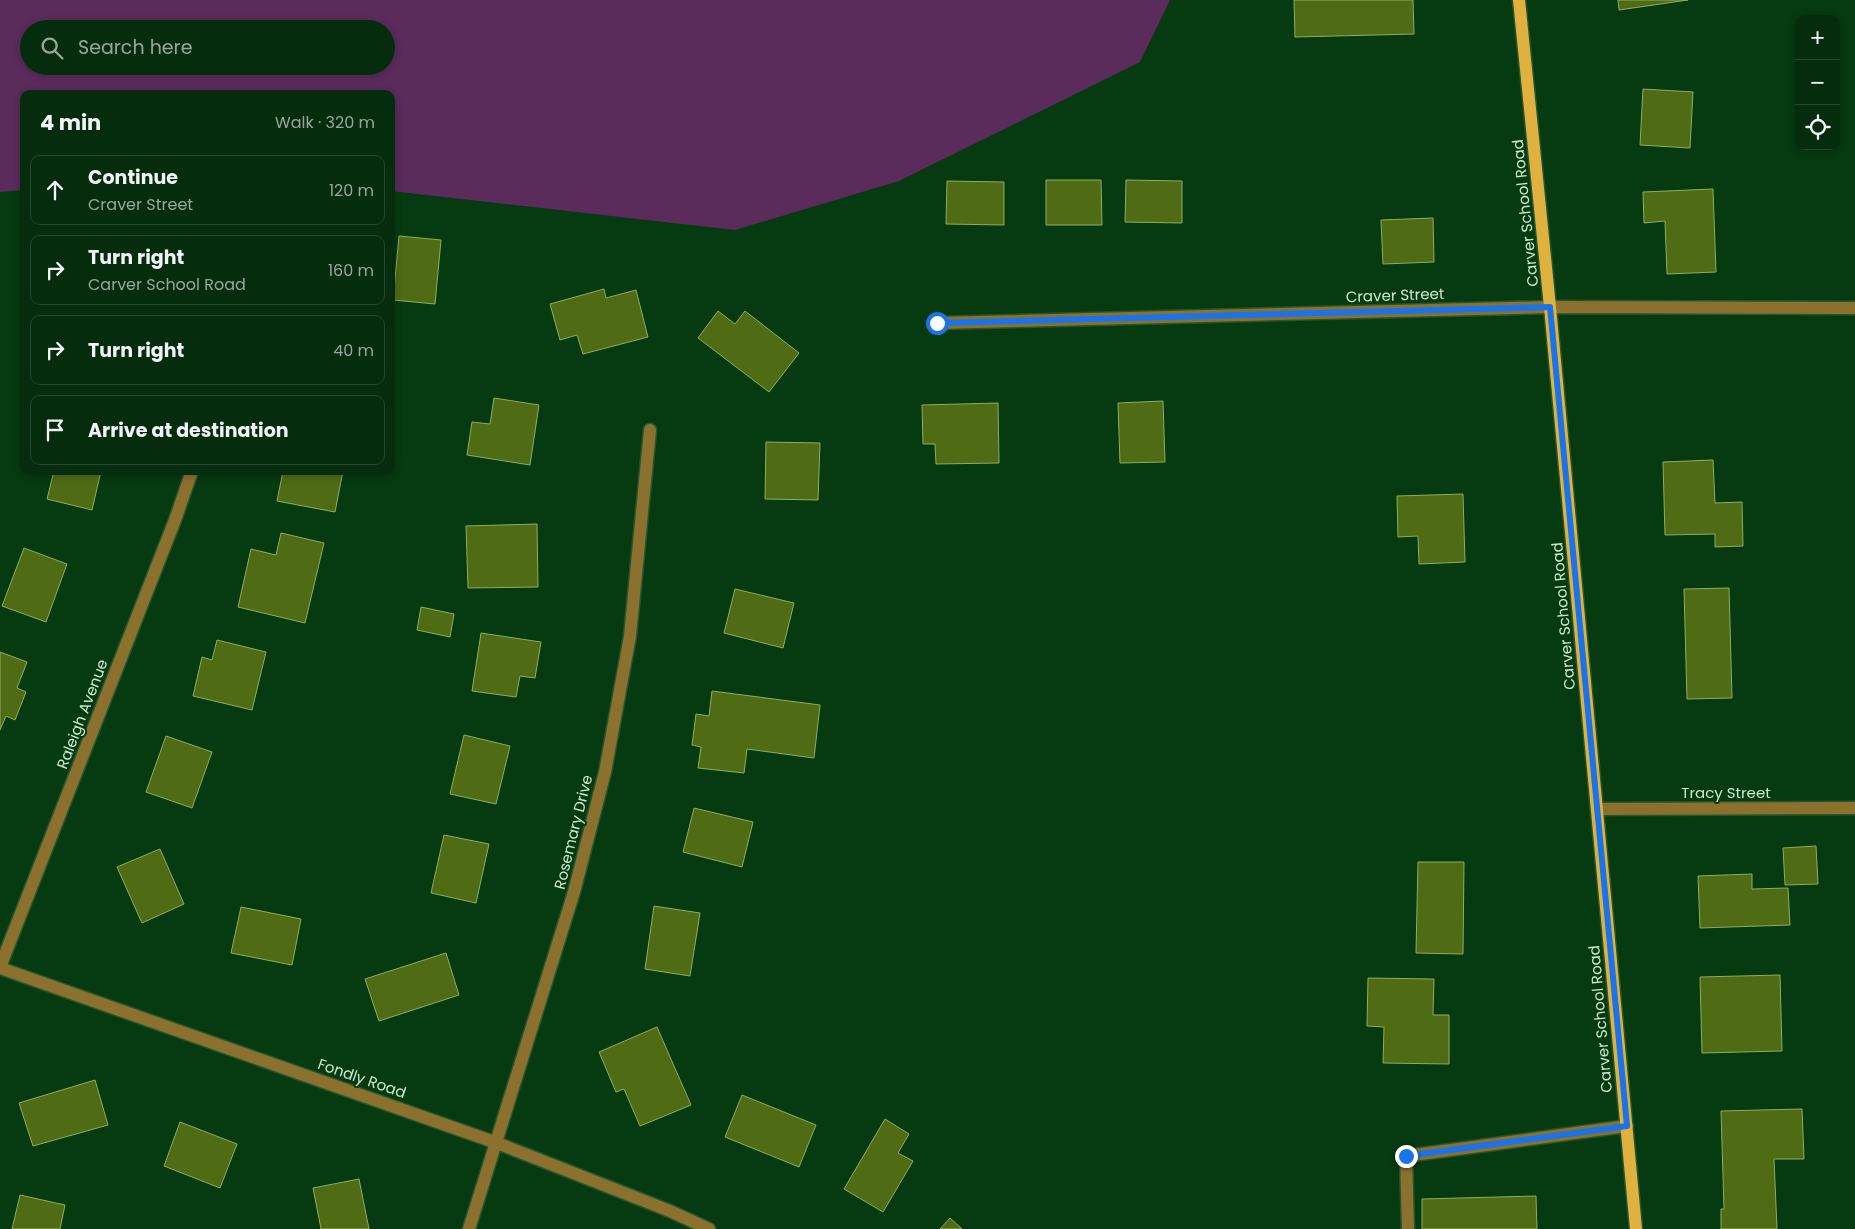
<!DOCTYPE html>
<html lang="en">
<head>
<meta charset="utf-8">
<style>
	:root { --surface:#042c0d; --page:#12381b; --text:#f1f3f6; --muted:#97a79d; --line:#25482e }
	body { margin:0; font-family:Poppins,sans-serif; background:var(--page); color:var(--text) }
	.controls { position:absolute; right:15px; top:15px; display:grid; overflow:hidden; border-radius:10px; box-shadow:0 2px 8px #0003 }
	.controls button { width:45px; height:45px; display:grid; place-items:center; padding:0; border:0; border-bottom:1px solid var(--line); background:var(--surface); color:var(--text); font:25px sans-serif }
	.stop { position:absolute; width:15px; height:15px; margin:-11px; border:4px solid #1a73e8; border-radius:50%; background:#fff }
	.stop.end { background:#1a73e8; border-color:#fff; box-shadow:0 1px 5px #0008 }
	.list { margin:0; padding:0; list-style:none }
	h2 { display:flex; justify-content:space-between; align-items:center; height:65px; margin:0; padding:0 20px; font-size:21px }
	h2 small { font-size:16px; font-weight:400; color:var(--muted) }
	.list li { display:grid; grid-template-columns:32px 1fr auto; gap:15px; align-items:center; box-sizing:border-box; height:70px; margin:0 10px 10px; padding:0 10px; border:1px solid var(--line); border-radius:10px }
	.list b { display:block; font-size:19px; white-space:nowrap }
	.list p { margin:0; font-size:16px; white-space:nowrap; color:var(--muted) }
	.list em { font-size:16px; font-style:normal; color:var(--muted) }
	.icon { flex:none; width:28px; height:28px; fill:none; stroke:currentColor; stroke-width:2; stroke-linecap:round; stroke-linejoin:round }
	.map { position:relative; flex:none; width:1855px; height:1229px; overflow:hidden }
	.search { position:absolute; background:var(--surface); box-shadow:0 2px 8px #0003; left:20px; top:20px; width:375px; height:55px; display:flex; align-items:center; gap:12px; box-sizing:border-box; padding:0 18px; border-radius:28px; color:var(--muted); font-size:19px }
	.panel { position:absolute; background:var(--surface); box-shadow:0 2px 8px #0003; left:20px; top:90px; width:375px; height:385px; border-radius:10px }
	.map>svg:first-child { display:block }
	.green { fill:#5a2b5b; fill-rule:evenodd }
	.building { fill:#4f6b14; stroke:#90ad62 }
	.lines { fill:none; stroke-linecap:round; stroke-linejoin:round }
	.minor-casing { stroke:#25562f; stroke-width:15 }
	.major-casing { stroke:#25562f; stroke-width:15 }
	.minor { stroke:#8c702d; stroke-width:12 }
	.major { stroke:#dfb23f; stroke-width:12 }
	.route { stroke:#1a73e8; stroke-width:6 }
	.labels { text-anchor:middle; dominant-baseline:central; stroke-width:4; stroke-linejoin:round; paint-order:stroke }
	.street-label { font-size:15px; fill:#c9eacb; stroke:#063a11 }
</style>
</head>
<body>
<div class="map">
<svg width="1855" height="1229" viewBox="0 0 1855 1229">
	<rect width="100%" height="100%" fill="#063a11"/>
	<path class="green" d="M0,0H1170L1140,62L899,181L735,230L391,191V94H24V190L0,192ZM29,29H386V66H29Z"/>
	<g class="building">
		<polygon points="1294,0 1413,0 1414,34 1295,37"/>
		<polygon points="1618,0 1688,0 1619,10"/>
		<polygon points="1643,89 1693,92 1690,148 1640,145"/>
		<polygon points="1046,180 1101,180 1102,225 1046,225"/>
		<polygon points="1126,180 1182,181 1182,223 1125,222"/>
		<polygon points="947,181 1004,182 1004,225 946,224"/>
		<polygon points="1713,189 1716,272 1667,274 1665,221 1644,223 1643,192"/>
		<polygon points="1433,218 1434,262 1383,264 1381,220"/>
		<polygon points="399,236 441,240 435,304 393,300"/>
		<polygon points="604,289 606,298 636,290 648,337 583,354 577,335 560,340 550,304"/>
		<polygon points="718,311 735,324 745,311 799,353 769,392 698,338"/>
		<polygon points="494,398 539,405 530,465 467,455 472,422 490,424"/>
		<polygon points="1163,401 1165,462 1120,463 1118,403"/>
		<polygon points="998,403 999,463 936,464 935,444 923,444 922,405"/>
		<polygon points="766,442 820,443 818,500 765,499"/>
		<polygon points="1713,460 1715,503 1742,502 1743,546 1715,547 1715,534 1665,535 1663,462"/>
		<polygon points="54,471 101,471 92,510 47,499"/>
		<polygon points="283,471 343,471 335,512 277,501"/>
		<polygon points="1463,494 1465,562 1419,564 1418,536 1398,537 1397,496"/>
		<polygon points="537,524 538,587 468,588 466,526"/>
		<polygon points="281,533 324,543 305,623 238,607 251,549 276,555"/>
		<polygon points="24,548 67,564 46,622 2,606"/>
		<polygon points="1729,588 1732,698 1687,699 1684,589"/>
		<polygon points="735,589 794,603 783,648 724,633"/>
		<polygon points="421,607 454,614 450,637 417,630"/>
		<polygon points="481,633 541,642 535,678 520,676 516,697 472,691"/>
		<polygon points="217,640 266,652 252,710 193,696 202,657 212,660"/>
		<polygon points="0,652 27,662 17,688 26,692 15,720 6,716 0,730"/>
		<polygon points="712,691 820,705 814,758 747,749 744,773 698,768 701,747 692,745 696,714 709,716"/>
		<polygon points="464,735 510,746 496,804 450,794"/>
		<polygon points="166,736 212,752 192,808 146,792"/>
		<polygon points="694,808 753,822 742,867 683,852"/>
		<polygon points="444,835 489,844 476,903 431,893"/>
		<polygon points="1816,846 1818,884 1785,885 1783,848"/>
		<polygon points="160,849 184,904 142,923 117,867"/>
		<polygon points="1418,862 1464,862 1463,954 1416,953"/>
		<polygon points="1752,874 1752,889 1788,888 1790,925 1700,928 1698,876"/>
		<polygon points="654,906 700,913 690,976 645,969"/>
		<polygon points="241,907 301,919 292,965 231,953"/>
		<polygon points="446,953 459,995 379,1021 365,979"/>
		<polygon points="1780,975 1782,1051 1702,1053 1700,977"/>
		<polygon points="1368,978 1434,979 1433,1015 1449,1015 1449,1064 1383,1063 1384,1027 1367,1026"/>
		<polygon points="657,1027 691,1105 640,1126 624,1089 616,1092 599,1052"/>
		<polygon points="95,1080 108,1125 33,1146 19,1103"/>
		<polygon points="742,1095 816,1125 799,1167 725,1137"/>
		<polygon points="1802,1109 1804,1159 1774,1159 1777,1229 1721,1229 1721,1209 1724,1209 1721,1111"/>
		<polygon points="885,1119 909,1134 898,1153 913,1161 883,1212 844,1189"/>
		<polygon points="180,1122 237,1144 220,1188 164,1166"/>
		<polygon points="359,1179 369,1229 321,1229 313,1188"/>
		<polygon points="20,1195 65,1205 60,1229 12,1229"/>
		<polygon points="1536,1196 1537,1229 1422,1229 1422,1199"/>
		<polygon points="950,1218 962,1229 940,1229"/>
	</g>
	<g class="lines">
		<defs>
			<g id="minor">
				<polyline points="937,323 1550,307 1855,308"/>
				<polyline points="1597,809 1855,808"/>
				<polyline points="0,967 175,520 192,471"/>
				<polyline points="0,968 497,1143 670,1211 709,1229"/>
				<polyline points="469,1229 574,892 605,772 630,636 650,430"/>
				<polyline points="1408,1229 1406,1156 1627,1126"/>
			</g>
			<polyline id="major" points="1519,0 1550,307 1636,1229"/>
		</defs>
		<use href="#minor" class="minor-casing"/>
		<use href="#major" class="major-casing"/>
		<use href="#minor" class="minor"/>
		<use href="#major" class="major"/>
	</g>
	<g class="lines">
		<polyline class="route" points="937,323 1550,307 1627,1126 1406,1156"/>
	</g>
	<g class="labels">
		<g class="street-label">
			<text transform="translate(1525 213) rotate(-96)">Carver School Road</text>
			<text transform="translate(1395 295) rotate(-2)">Craver Street</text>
			<text transform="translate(1563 616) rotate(-95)">Carver School Road</text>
			<text transform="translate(82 714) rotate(-69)">Raleigh Avenue</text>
			<text x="1726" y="792">Tracy Street</text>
			<text transform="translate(573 832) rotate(-76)">Rosemary Drive</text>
			<text transform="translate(1600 1019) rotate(-95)">Carver School Road</text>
			<text transform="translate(362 1078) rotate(19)">Fondly Road</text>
		</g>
	</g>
</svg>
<div class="controls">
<button>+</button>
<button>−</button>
<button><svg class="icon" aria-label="locate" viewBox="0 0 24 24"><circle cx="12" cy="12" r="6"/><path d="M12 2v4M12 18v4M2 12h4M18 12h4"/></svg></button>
</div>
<div class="stop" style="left:937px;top:323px"></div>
<div class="stop end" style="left:1406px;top:1156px"></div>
<div class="search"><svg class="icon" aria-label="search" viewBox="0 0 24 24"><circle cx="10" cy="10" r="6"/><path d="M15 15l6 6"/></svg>Search here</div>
<section class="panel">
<h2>4 min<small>Walk · 320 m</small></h2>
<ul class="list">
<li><svg class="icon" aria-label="ahead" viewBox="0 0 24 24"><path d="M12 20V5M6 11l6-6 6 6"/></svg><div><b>Continue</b><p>Craver Street</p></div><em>120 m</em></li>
<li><svg class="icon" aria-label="right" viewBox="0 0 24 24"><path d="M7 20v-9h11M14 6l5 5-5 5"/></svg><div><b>Turn right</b><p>Carver School Road</p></div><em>160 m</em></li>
<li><svg class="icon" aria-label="right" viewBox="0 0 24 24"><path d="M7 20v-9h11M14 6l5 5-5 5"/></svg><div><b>Turn right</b></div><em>40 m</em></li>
<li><svg class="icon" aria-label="arrive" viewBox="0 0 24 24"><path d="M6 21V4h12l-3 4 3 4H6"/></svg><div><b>Arrive at destination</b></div></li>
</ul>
</section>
</div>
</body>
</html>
